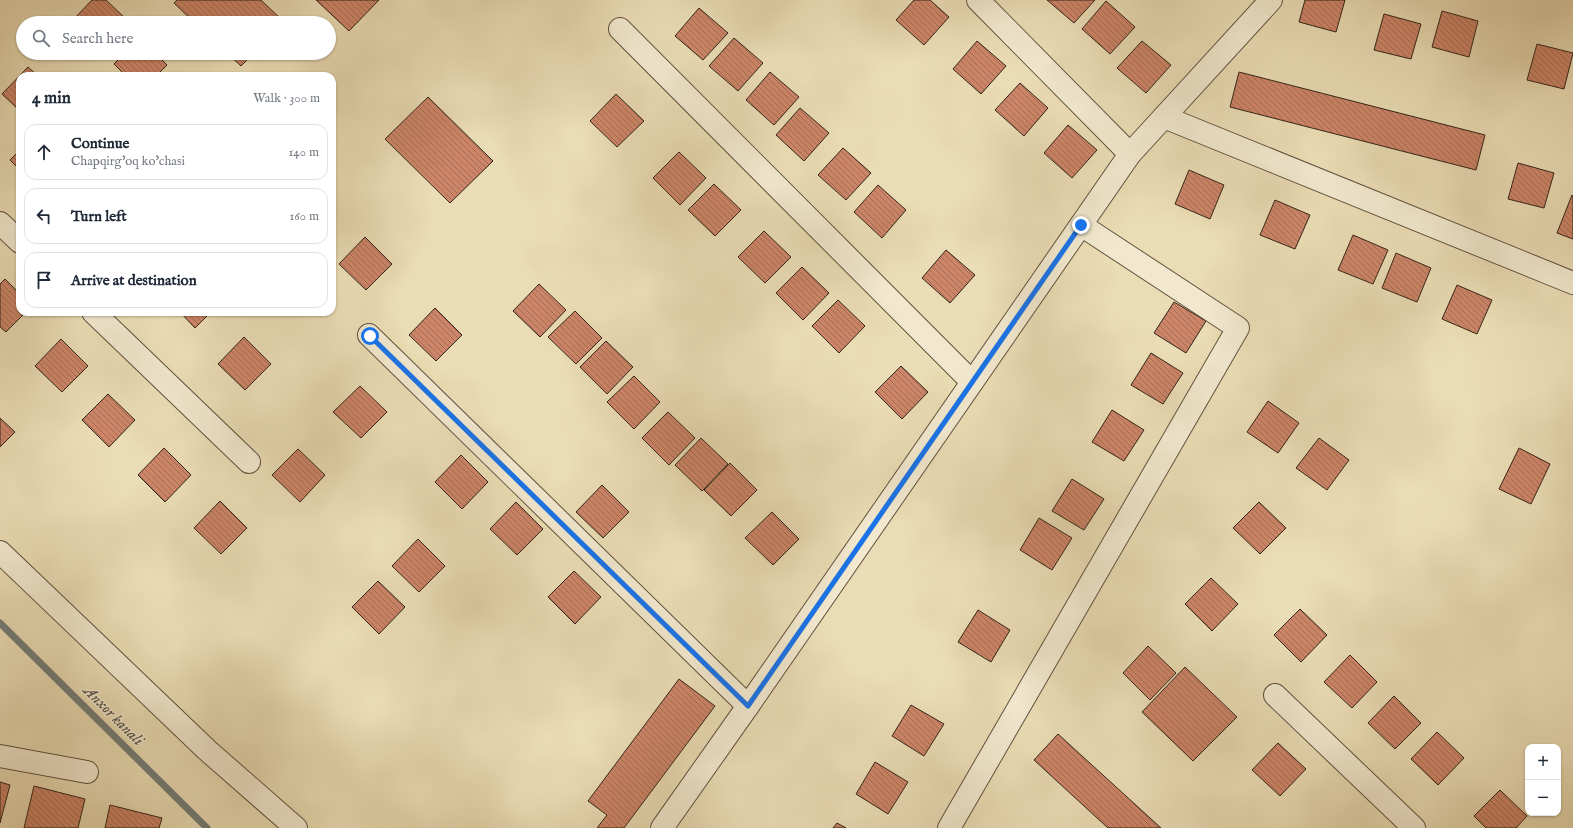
<!DOCTYPE html>
<html lang="en">
<head>
<meta charset="utf-8">
<style>
	:root { --surface:#fff; --page:#f2f2f3; --text:#1f2937; --muted:#747a83; --line:#e0e1e3 }
	body { margin:0; font-family:"IM FELL English",serif; background:var(--page); color:var(--text) }
	.controls { position:absolute; right:12px; bottom:12px; display:grid; overflow:hidden; border-radius:8px; box-shadow:0 1px 3px #0004 }
	.controls button { width:36px; height:36px; display:grid; place-items:center; padding:0; border:0; border-bottom:1px solid var(--line); background:var(--surface); color:var(--text); font:20px sans-serif }
	.stop { position:absolute; width:12px; height:12px; margin:-9px; border:3px solid #1a73e8; border-radius:50%; background:#fff }
	.stop.end { background:#1a73e8; border-color:#fff; box-shadow:0 1px 4px #0008 }
	.list { margin:0; padding:0; list-style:none }
	h2 { display:flex; justify-content:space-between; align-items:center; height:52px; margin:0; padding:0 16px; font-size:17px }
	h2 small { font-size:13px; font-weight:400; color:var(--muted) }
	.list li { display:grid; grid-template-columns:26px 1fr auto; gap:12px; align-items:center; box-sizing:border-box; height:56px; margin:0 8px 8px; padding:0 8px; border:1px solid var(--line); border-radius:12px }
	.list b { display:block; font-size:15px; white-space:nowrap }
	.list p { margin:0; font-size:13px; white-space:nowrap; color:var(--muted) }
	.list em { font-size:13px; font-style:normal; color:var(--muted) }
	.icon { flex:none; width:22px; height:22px; fill:none; stroke:currentColor; stroke-width:2; stroke-linecap:round; stroke-linejoin:round }
	.map { position:relative; flex:none; width:1573px; height:828px; overflow:hidden }
	.search { position:absolute; background:var(--surface); box-shadow:0 1px 3px #0004; left:16px; top:16px; width:320px; height:44px; display:flex; align-items:center; gap:10px; box-sizing:border-box; padding:0 14px; border-radius:22px; color:var(--muted); font-size:15px }
	.panel { position:absolute; background:var(--surface); box-shadow:0 1px 3px #0004; left:16px; top:72px; width:320px; height:244px; border-radius:12px }
	.map>svg:first-child { display:block }
	.lines { fill:none; stroke-linecap:round; stroke-linejoin:round }
	.stream { stroke:#737d78; stroke-width:7 }
	.building { fill:url(#building-back-hatch); stroke:#332419 }
	.street-casing { stroke:#615240; stroke-width:24 }
	.street { stroke:#f1e8ce; stroke-width:22 }
	.route { stroke:#1a73e8; stroke-width:5 }
	.labels { text-anchor:middle; dominant-baseline:central; stroke-width:3; stroke-linejoin:round; paint-order:stroke }
	.water-label { font-size:16px; font-style:italic; fill:#535149; stroke:#f1e8ce }
</style>
</head>
<body>
<div class="map">
<svg width="1573" height="828" viewBox="0 0 1573 828">
	<defs>
		<pattern id="building-back-hatch" width="6" height="6" patternUnits="userSpaceOnUse"><rect width="6" height="6" fill="#cc8568"/><path d="M-1 5l2 2M0 0l6 6M5-1l2 2" fill="none" stroke="#a66d55"/></pattern>
	</defs>
	<rect width="100%" height="100%" fill="#eadcb4"/>
	<filter id="stains"><feTurbulence type="fractalNoise" baseFrequency=".005" numOctaves="4"/><feColorMatrix values="0 0 0 0 .2 0 0 0 0 .09 0 0 0 0 .02 0 0 0 .5 -.17"/></filter>
	<radialGradient id="worn" r=".72"><stop offset=".6" stop-color="#630" stop-opacity="0"/><stop offset="1" stop-color="#630" stop-opacity=".3"/></radialGradient>
	<g class="lines">
		<polyline class="stream" points="0,623 207,828"/>
	</g>
	<g class="building">
		<polygon points="92,0 106,0 126,19 122,23 76,23 73,20"/>
		<polygon points="177,0 261,0 284,22 282,23 195,23 174,3"/>
		<polygon points="316,0 379,0 349,31"/>
		<polygon points="914,0 930,0 949,17 924,45 896,20"/>
		<polygon points="1047,0 1095,0 1074,23"/>
		<polygon points="1305,0 1345,0 1336,32 1299,22"/>
		<polygon points="1106,1 1135,27 1110,54 1082,29"/>
		<polygon points="699,8 728,33 703,60 675,36"/>
		<polygon points="1442,11 1478,21 1469,57 1432,47"/>
		<polygon points="1384,14 1421,24 1411,59 1374,50"/>
		<polygon points="734,38 763,63 738,91 709,66"/>
		<polygon points="977,41 1006,66 981,94 953,69"/>
		<polygon points="1142,41 1171,65 1146,93 1117,68"/>
		<polygon points="1537,44 1573,53 1564,89 1527,80"/>
		<polygon points="125,53 155,53 167,65 156,76 126,76 114,64"/>
		<polygon points="227,53 254,53 241,66"/>
		<polygon points="28,67 38,76 20,76 20,111 2,94"/>
		<polygon points="770,72 799,97 774,125 746,100"/>
		<polygon points="1239,72 1485,135 1476,170 1230,107"/>
		<polygon points="1020,83 1048,108 1024,136 995,110"/>
		<polygon points="616,94 644,121 617,147 590,121"/>
		<polygon points="428,97 493,161 450,203 385,139"/>
		<polygon points="800,108 829,133 804,161 776,135"/>
		<polygon points="1068,125 1097,150 1072,178 1044,153"/>
		<polygon points="843,148 871,173 846,200 818,175"/>
		<polygon points="20,150 20,170 10,160"/>
		<polygon points="679,152 706,178 680,205 653,178"/>
		<polygon points="1518,163 1554,173 1544,208 1508,199"/>
		<polygon points="1189,170 1224,185 1210,219 1175,204"/>
		<polygon points="714,184 741,210 715,236 688,210"/>
		<polygon points="878,185 906,210 882,238 854,212"/>
		<polygon points="1572,195 1573,196 1573,239 1557,233"/>
		<polygon points="1275,200 1310,215 1295,249 1260,235"/>
		<polygon points="764,231 791,257 765,283 738,257"/>
		<polygon points="1353,235 1388,250 1373,284 1338,270"/>
		<polygon points="365,237 392,264 366,290 339,264"/>
		<polygon points="946,250 975,275 950,303 922,278"/>
		<polygon points="1396,253 1431,268 1417,302 1382,288"/>
		<polygon points="802,267 829,293 803,320 776,293"/>
		<polygon points="5,279 20,294 20,312 26,312 6,332 0,327 0,284"/>
		<polygon points="539,284 566,310 540,337 513,311"/>
		<polygon points="1457,285 1492,300 1477,334 1442,319"/>
		<polygon points="838,300 865,326 839,353 812,326"/>
		<polygon points="1174,302 1206,321 1186,353 1154,333"/>
		<polygon points="435,308 462,335 436,361 409,335"/>
		<polygon points="575,311 602,338 576,364 548,337"/>
		<polygon points="180,312 211,312 195,328"/>
		<polygon points="244,337 271,364 245,390 218,364"/>
		<polygon points="61,339 88,366 62,392 35,366"/>
		<polygon points="606,341 633,367 607,394 580,367"/>
		<polygon points="1151,353 1183,373 1163,404 1131,385"/>
		<polygon points="901,366 928,392 902,419 875,392"/>
		<polygon points="634,376 660,402 634,429 607,402"/>
		<polygon points="360,386 387,412 361,438 333,412"/>
		<polygon points="108,394 135,420 109,447 82,420"/>
		<polygon points="1268,401 1299,423 1278,453 1247,432"/>
		<polygon points="1112,410 1144,430 1124,461 1092,442"/>
		<polygon points="668,412 695,438 669,465 642,438"/>
		<polygon points="0,418 15,432 0,447"/>
		<polygon points="701,438 728,464 702,491 675,465"/>
		<polygon points="1319,438 1349,460 1327,490 1296,468"/>
		<polygon points="164,448 191,475 165,502 138,475"/>
		<polygon points="1519,448 1550,464 1531,504 1499,489"/>
		<polygon points="298,449 325,475 300,502 272,475"/>
		<polygon points="461,455 488,482 462,509 435,482"/>
		<polygon points="730,463 757,490 731,516 704,490"/>
		<polygon points="1072,479 1104,499 1084,530 1052,511"/>
		<polygon points="602,485 629,512 603,538 576,512"/>
		<polygon points="220,501 247,528 221,554 194,528"/>
		<polygon points="516,502 543,529 517,555 490,529"/>
		<polygon points="1259,502 1286,528 1260,554 1233,528"/>
		<polygon points="772,512 799,539 773,565 745,538"/>
		<polygon points="1039,518 1072,538 1052,570 1020,550"/>
		<polygon points="418,539 445,566 419,592 392,566"/>
		<polygon points="574,571 601,597 575,624 548,597"/>
		<polygon points="1211,578 1238,604 1212,631 1185,604"/>
		<polygon points="378,581 405,607 379,634 352,607"/>
		<polygon points="1300,609 1327,635 1301,662 1274,635"/>
		<polygon points="978,610 1010,630 991,662 958,642"/>
		<polygon points="1148,646 1176,673 1150,700 1123,673"/>
		<polygon points="1350,655 1377,682 1352,708 1324,682"/>
		<polygon points="1185,667 1237,717 1193,761 1142,712"/>
		<polygon points="679,679 715,706 624,828 597,828 607,815 588,801"/>
		<polygon points="1394,696 1421,723 1395,749 1368,723"/>
		<polygon points="911,705 944,724 924,756 892,736"/>
		<polygon points="1437,732 1464,758 1438,785 1411,759"/>
		<polygon points="1058,734 1161,828 1108,828 1034,760"/>
		<polygon points="1278,743 1306,769 1280,796 1252,770"/>
		<polygon points="875,762 908,782 888,814 856,794"/>
		<polygon points="0,782 10,785 0,823"/>
		<polygon points="34,786 85,799 78,828 24,828"/>
		<polygon points="1500,790 1527,816 1516,828 1486,828 1474,816"/>
		<polygon points="110,805 162,818 159,828 105,828"/>
		<polygon points="837,823 846,828 833,828"/>
	</g>
	<g class="lines">
		<defs>
			<g id="street">
				<polyline points="978,0 1130,154"/>
				<polyline points="620,29 972,382"/>
				<polyline points="1164,117 1573,283"/>
				<polyline points="0,223 20,242"/>
				<polyline points="93,312 249,462"/>
				<polyline points="369,335 748,706"/>
				<polyline points="0,552 207,750 296,828"/>
				<polyline points="1275,695 1414,828"/>
				<polyline points="0,756 87,772"/>
				<polyline points="662,828 748,706 1130,154 1271,0"/>
				<polyline points="949,828 1238,328 1081,225"/>
			</g>
		</defs>
		<use href="#street" class="street-casing"/>
		<use href="#street" class="street"/>
	</g>
	<g class="lines">
		<polyline class="route" points="370,336 748,706 1081,225"/>
	</g>
	<g class="labels">
		<g class="water-label">
			<text transform="translate(113 716) rotate(45)">Anxor kanali</text>
		</g>
	</g>
	<rect width="100%" height="100%" filter="url(#stains)"/>
	<rect width="100%" height="100%" fill="url(#worn)"/>
</svg>
<div class="controls">
<button>+</button>
<button>−</button>
</div>
<div class="stop" style="left:370px;top:336px"></div>
<div class="stop end" style="left:1081px;top:225px"></div>
<div class="search"><svg class="icon" aria-label="search" viewBox="0 0 24 24"><circle cx="10" cy="10" r="6"/><path d="M15 15l6 6"/></svg>Search here</div>
<section class="panel">
<h2>4 min<small>Walk · 300 m</small></h2>
<ul class="list">
<li><svg class="icon" aria-label="ahead" viewBox="0 0 24 24"><path d="M12 20V5M6 11l6-6 6 6"/></svg><div><b>Continue</b><p>Chapqirg'oq ko'chasi</p></div><em>140 m</em></li>
<li><svg class="icon" aria-label="left" viewBox="0 0 24 24"><path d="M17 20v-9H6M10 6l-5 5 5 5"/></svg><div><b>Turn left</b></div><em>160 m</em></li>
<li><svg class="icon" aria-label="arrive" viewBox="0 0 24 24"><path d="M6 21V4h12l-3 4 3 4H6"/></svg><div><b>Arrive at destination</b></div></li>
</ul>
</section>
</div>
</body>
</html>
